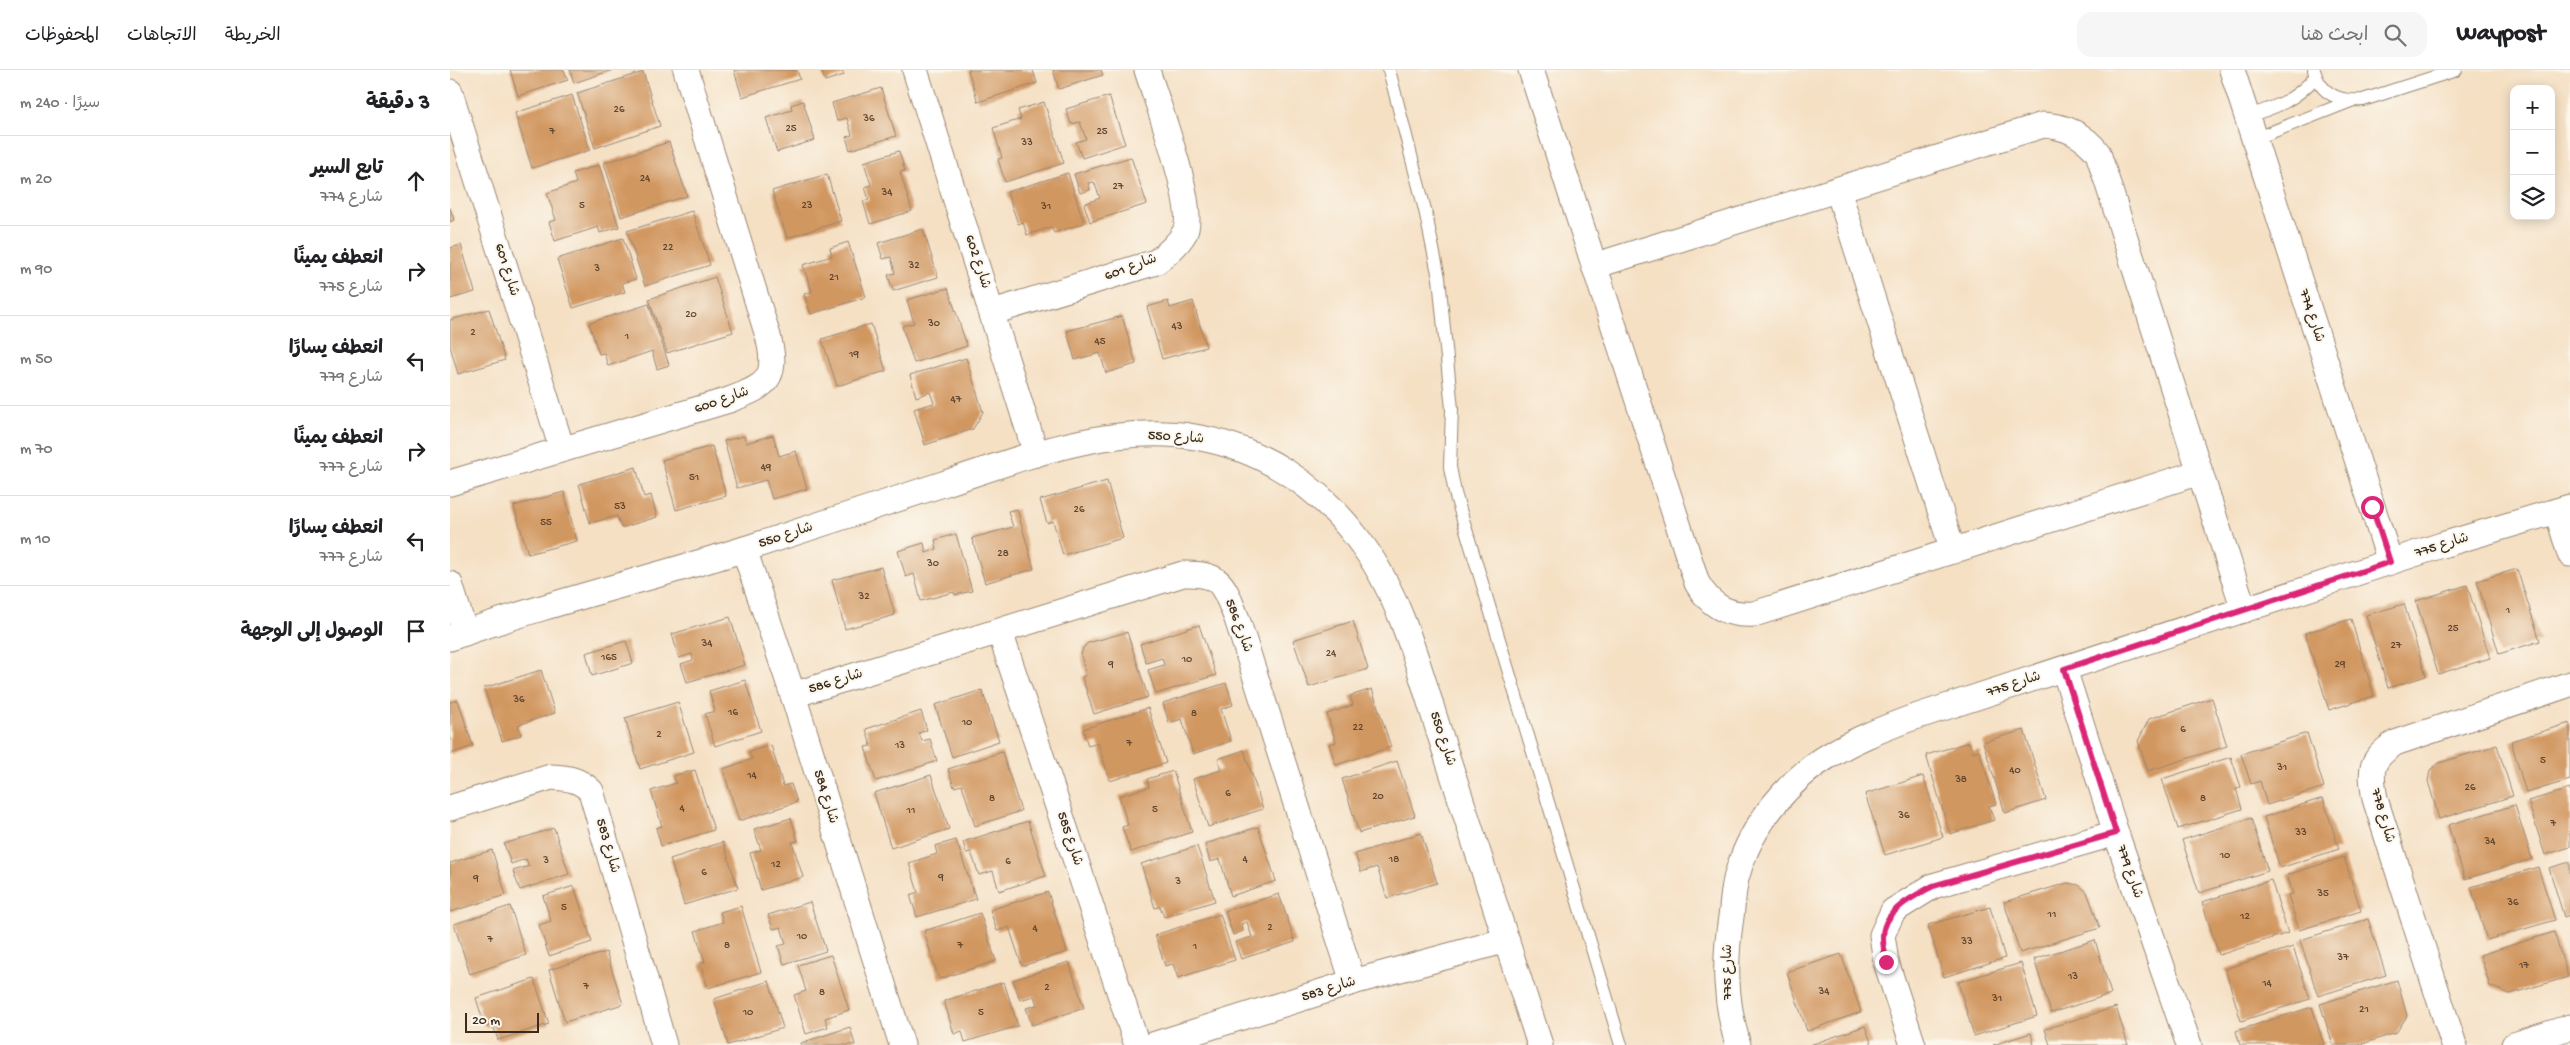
<!DOCTYPE html>
<html lang="ar">
<head>
<meta charset="utf-8">
<style>
	:root { --surface:#fff; --page:#f6f6f6; --text:#202124; --muted:#757577; --line:#e0e0e0 }
	body { margin:0; font-family:"Gochi Hand","Playpen Sans Arabic",sans-serif; background:var(--page); color:var(--text); direction:rtl }
	.controls { position:absolute; right:15px; top:15px; display:grid; overflow:hidden; border-radius:10px; box-shadow:0 2px 12px #0003 }
	.controls button { width:45px; height:45px; display:grid; place-items:center; padding:0; border:0; border-bottom:1px solid var(--line); background:var(--surface); color:var(--text); font:25px sans-serif }
	.scale { position:absolute; left:15px; bottom:12px; width:74px; box-sizing:border-box; padding-left:5px; border:2px solid #3b2a1e; border-top:0; font-size:14px; line-height:18px; white-space:nowrap; color:#3b2a1e; -webkit-text-stroke:4px #fbf7ec; paint-order:stroke }
	.stop { position:absolute; width:15px; height:15px; margin:-11px; border:4px solid #db2777; border-radius:50%; background:#fff }
	.stop.end { background:#db2777; border-color:#fff; box-shadow:0 1px 5px #0008 }
	.list { margin:0; padding:0; list-style:none }
	h2 { display:flex; justify-content:space-between; align-items:center; height:65px; margin:0; padding:0 20px; font-size:21px }
	h2 small { font-size:16px; font-weight:400; color:var(--muted) }
	.list li { display:grid; grid-template-columns:32px 1fr auto; gap:15px; align-items:center; box-sizing:border-box; height:90px; padding:0 20px; border-top:1px solid var(--line) }
	.list b { display:block; font-size:19px; white-space:nowrap }
	.list p { margin:0; font-size:16px; white-space:nowrap; color:var(--muted) }
	.list em { font-size:16px; font-style:normal; color:var(--muted) }
	.icon { flex:none; width:28px; height:28px; fill:none; stroke:currentColor; stroke-width:2; stroke-linecap:round; stroke-linejoin:round }
	.map { position:relative; flex:none; width:2120px; height:975px; overflow:hidden; direction:ltr }
	header { display:flex; align-items:center; gap:30px; box-sizing:border-box; height:70px; padding:0 25px; background:var(--surface); border-bottom:1px solid var(--line) }
	header strong { font-size:24px }
	nav { display:flex; gap:28px; margin-inline-start:auto; font-size:18px }
	.search { width:350px; height:45px; background:var(--page); display:flex; align-items:center; gap:12px; box-sizing:border-box; padding:0 18px; border-radius:15px; color:var(--muted); font-size:19px }
	main { display:flex }
	aside { flex:1; background:var(--surface) }
	.map>svg:first-child { display:block }
	.building { fill:#d19761 }
	.lines { fill:none; stroke-linecap:round; stroke-linejoin:round }
	.lane-casing { stroke:#988571; stroke-width:14 }
	.street-casing { stroke:#988571; stroke-width:27 }
	.lane { stroke:#fff; stroke-width:12 }
	.street { stroke:#fff; stroke-width:25 }
	.route { stroke:#db2777; stroke-width:6 }
	.labels { text-anchor:middle; dominant-baseline:central; stroke-width:4; stroke-linejoin:round; paint-order:stroke }
	.number-label { font-size:11px; fill:#60452f }
	.street-label { font-size:14px; fill:#3b2a1e; stroke:#fbf7ec }
</style>
</head>
<body>
<header>
<strong>Waypost</strong>
<div class="search"><svg class="icon" aria-label="search" viewBox="0 0 24 24"><circle cx="10" cy="10" r="6"/><path d="M15 15l6 6"/></svg>ابحث هنا</div>
<nav><a>الخريطة</a><a>الاتجاهات</a><a>المحفوظات</a></nav>
</header>
<main>
<div class="map">
<svg width="2120" height="975" viewBox="0 0 2120 975">
	<rect width="100%" height="100%" fill="#fbf7ec"/>
	<filter id="ink" filterUnits="userSpaceOnUse"><feTurbulence type="fractalNoise" baseFrequency=".02" numOctaves="2"/><feDisplacementMap in="SourceGraphic" scale="10" xChannelSelector="R" yChannelSelector="G"/><feConvolveMatrix kernelMatrix="1 2 1 2 8 2 1 2 1" color-interpolation-filters="sRGB"/></filter>
	<filter id="wash" filterUnits="userSpaceOnUse"><feTurbulence type="fractalNoise" baseFrequency=".0096" numOctaves="4" result="noise"/><feDisplacementMap in="SourceGraphic" scale="20" xChannelSelector="R" yChannelSelector="G"/><feGaussianBlur stdDeviation="1.12" result="paint"/><feColorMatrix in="noise" values="0 0 0 0 0 0 0 0 0 0 0 0 0 0 0 0 0 1.4 0 .05"/><feComposite in="paint" operator="in"/></filter>
	<g filter="url(#wash)">
		<rect width="100%" height="100%" fill="#f5e0c4"/>
		<g id="blocks">
			<g class="building">
				<polygon points="60,0 114,0 118,10 68,26"/>
				<polygon points="120,0 162,0 124,13"/>
				<polygon points="284,0 347,0 350,9 292,27"/>
				<polygon points="371,0 392,0 394,5 375,11"/>
				<polygon points="518,0 583,0 587,13 528,32"/>
				<polygon points="603,0 651,0 653,5 609,19"/>
				<polygon points="193,2 210,56 145,78 127,23"/>
				<polygon points="431,18 446,66 400,80 396,67 402,65 397,48 387,51 382,33"/>
				<polygon points="122,25 140,80 82,98 65,43"/>
				<polygon points="659,26 675,74 632,88 626,72 636,69 630,52 621,54 616,39"/>
				<polygon points="353,31 365,70 327,82 316,48 342,40 341,35"/>
				<polygon points="594,32 614,93 555,112 548,89 552,88 543,58 571,49 568,40"/>
				<polygon points="219,72 237,126 171,147 154,93"/>
				<polygon points="449,81 455,101 450,102 462,141 420,154 413,131 419,130 415,117 421,115 414,92"/>
				<polygon points="681,87 697,134 640,152 634,134 650,128 644,112 638,113 640,120 630,123 624,104"/>
				<polygon points="149,95 169,157 150,163 148,157 105,171 99,152 106,150 97,123 126,113 123,103"/>
				<polygon points="618,103 634,153 604,163 601,157 577,165 573,152 568,154 557,122"/>
				<polygon points="377,104 391,151 337,168 322,121"/>
				<polygon points="0,138 4,150 0,152"/>
				<polygon points="242,141 260,195 195,216 177,161"/>
				<polygon points="473,159 488,207 443,221 438,205 445,203 441,187 433,189 428,173"/>
				<polygon points="173,168 186,209 172,213 175,222 123,238 107,189"/>
				<polygon points="398,172 416,227 361,244 354,224 362,222 353,195 382,186 380,178"/>
				<polygon points="11,175 25,222 0,229 0,178"/>
				<polygon points="265,207 283,262 217,283 199,229"/>
				<polygon points="498,218 517,276 464,293 452,256 464,253 457,230"/>
				<polygon points="718,231 720,238 743,231 756,277 712,289 697,237"/>
				<polygon points="199,234 219,295 207,299 202,281 158,296 154,283 149,284 139,253"/>
				<polygon points="39,239 55,290 8,304 0,276 0,250"/>
				<polygon points="672,246 686,294 656,303 650,283 625,290 617,261"/>
				<polygon points="421,254 436,301 387,316 372,269"/>
				<polygon points="516,288 533,342 523,359 475,375 464,339 484,333 480,322 466,327 460,305"/>
				<polygon points="323,365 329,386 346,381 357,419 322,429 316,410 287,418 274,371 294,366 296,373"/>
				<polygon points="262,376 276,426 226,440 212,390"/>
				<polygon points="186,397 194,427 201,425 207,447 171,458 167,446 140,453 129,414"/>
				<polygon points="657,411 673,468 613,485 603,451 597,453 590,430"/>
				<polygon points="114,422 127,471 78,484 64,436"/>
				<polygon points="567,439 584,499 535,513 522,468 563,457 558,441"/>
				<polygon points="506,464 522,521 505,525 504,522 471,531 464,504 456,507 448,481 474,473 476,483 487,479 485,470"/>
				<polygon points="431,497 445,545 395,559 382,510"/>
				<polygon points="2067,499 2090,571 2049,584 2027,511"/>
				<polygon points="2017,515 2040,588 1988,604 1966,531"/>
				<polygon points="1954,534 1976,606 1938,618 1916,545"/>
				<polygon points="280,547 295,595 237,612 231,594 243,590 242,584 229,588 222,564"/>
				<polygon points="1901,549 1924,626 1879,640 1855,563"/>
				<polygon points="903,551 918,599 859,617 843,570"/>
				<polygon points="749,555 766,605 706,624 698,600 714,595 712,588 696,593 690,574"/>
				<polygon points="677,562 698,627 644,644 632,607 636,605 631,585 633,578 638,573"/>
				<polygon points="176,571 183,593 142,606 136,583"/>
				<polygon points="91,600 105,643 68,655 71,665 52,671 34,618"/>
				<polygon points="295,610 311,661 265,676 255,644 265,641 259,621"/>
				<polygon points="776,613 783,635 771,639 781,671 743,684 732,649 719,653 713,633"/>
				<polygon points="922,619 941,677 886,695 879,674 886,672 877,644 903,635 900,626"/>
				<polygon points="532,620 549,671 502,687 485,635"/>
				<polygon points="1762,628 1777,676 1698,701 1688,671 1699,649"/>
				<polygon points="8,630 23,676 0,684 0,632"/>
				<polygon points="228,632 244,682 190,699 175,648"/>
				<polygon points="698,638 716,693 660,711 648,673 638,676 633,659"/>
				<polygon points="471,641 477,660 469,663 472,671 480,669 487,691 426,711 415,677 421,676 416,659"/>
				<polygon points="2120,653 2120,710 2076,723 2061,671"/>
				<polygon points="1574,660 1596,730 1555,743 1533,672"/>
				<polygon points="1857,663 1874,717 1817,735 1810,711 1801,714 1791,684"/>
				<polygon points="1519,672 1523,682 1529,680 1546,734 1539,736 1544,750 1500,764 1476,685"/>
				<polygon points="321,675 333,716 341,714 347,732 289,751 273,699 302,689 299,682"/>
				<polygon points="2047,675 2063,726 1989,749 1978,711 1980,700 1989,693"/>
				<polygon points="794,680 813,739 758,757 743,709 771,700 768,689"/>
				<polygon points="552,682 571,741 525,756 512,715 504,717 498,699"/>
				<polygon points="1781,687 1791,717 1786,719 1792,739 1728,759 1712,709"/>
				<polygon points="947,691 965,746 909,763 892,709"/>
				<polygon points="245,700 264,760 211,776 206,758 212,756 201,721 226,713 223,706"/>
				<polygon points="723,701 742,762 681,782 672,757 678,755 669,726 699,717 697,709"/>
				<polygon points="481,705 499,759 441,778 424,723"/>
				<polygon points="1473,706 1493,767 1435,785 1415,724"/>
				<polygon points="2120,719 2120,777 2095,785 2078,731"/>
				<polygon points="1873,728 1889,779 1830,798 1814,747"/>
				<polygon points="2065,735 2082,789 2015,809 1998,755"/>
				<polygon points="341,748 348,771 342,772 353,807 311,820 300,783 311,780 304,759"/>
				<polygon points="1801,748 1818,801 1749,823 1732,770"/>
				<polygon points="578,751 596,806 549,821 543,801 529,805 521,782 516,783 513,772"/>
				<polygon points="808,757 826,811 781,826 770,789 760,792 755,774"/>
				<polygon points="104,758 119,804 70,820 63,801 79,796 76,789 61,794 54,774"/>
				<polygon points="971,763 987,813 937,828 927,797 911,802 905,784"/>
				<polygon points="506,770 526,829 467,847 460,825 468,822 459,793 487,784 485,776"/>
				<polygon points="273,772 288,818 234,835 220,789"/>
				<polygon points="747,776 765,831 714,847 710,836 705,838 691,794"/>
				<polygon points="42,780 56,825 0,842 0,793"/>
				<polygon points="1894,787 1911,841 1849,860 1838,825 1843,824 1837,805"/>
				<polygon points="2120,792 2120,845 2114,847 2099,798"/>
				<polygon points="2088,797 2105,850 2037,870 2021,817"/>
				<polygon points="1821,810 1838,863 1769,885 1752,832"/>
				<polygon points="1617,813 1629,815 1637,822 1650,858 1570,883 1554,832"/>
				<polygon points="124,816 142,872 99,886 89,855 101,851 93,826"/>
				<polygon points="598,822 617,882 572,896 559,857 547,861 540,840"/>
				<polygon points="829,824 845,872 791,889 785,872 802,867 797,852 791,854 793,861 783,865 775,841"/>
				<polygon points="360,832 376,881 334,894 328,876 336,874 331,857 323,859 318,845"/>
				<polygon points="60,836 76,885 20,904 4,854"/>
				<polygon points="291,836 311,902 258,918 250,893 255,892 245,861 273,852 270,842"/>
				<polygon points="1540,837 1555,888 1494,907 1478,855"/>
				<polygon points="530,843 546,891 489,909 474,861"/>
				<polygon points="770,844 785,890 728,908 723,894 715,896 705,865"/>
				<polygon points="1918,849 1936,905 1868,926 1850,870"/>
				<polygon points="2104,862 2118,907 2060,924 2040,916 2030,885"/>
				<polygon points="1645,870 1661,924 1601,943 1584,889"/>
				<polygon points="1843,877 1860,929 1791,951 1775,899"/>
				<polygon points="156,882 173,934 115,952 99,900"/>
				<polygon points="1391,884 1411,942 1357,961 1337,902"/>
				<polygon points="381,885 399,940 375,948 378,957 356,964 344,925 356,921 348,895"/>
				<polygon points="619,892 634,938 582,955 576,938 587,935 584,926 570,930 563,910"/>
				<polygon points="1571,893 1587,946 1524,966 1508,912"/>
				<polygon points="84,909 99,954 48,970 43,955 35,957 26,928"/>
				<polygon points="1947,910 1957,946 1946,963 1909,975 1883,975 1870,934"/>
				<polygon points="319,911 333,958 278,975 264,929"/>
				<polygon points="554,912 568,956 515,972 512,961 504,964 494,931"/>
				<polygon points="1666,937 1678,975 1600,975 1595,959"/>
				<polygon points="1862,937 1874,975 1790,975 1786,961"/>
				<polygon points="1415,956 1422,975 1360,975"/>
				<polygon points="400,957 405,975 351,975 351,973"/>
				<polygon points="1581,963 1584,975 1543,975"/>
			</g>
		</g>
	</g>
	<g filter="url(#ink)">
		<use href="#blocks" fill-opacity="0" stroke="#988571" stroke-width="1"/>
		<g class="lines">
			<defs>
				<g id="lane">
					<polyline points="939,0 975,140 989,208 1002,339 1000,397 1005,423 1171,975"/>
					<path d="M1864,0C1870,24 1890,32 1913,30L2006,0"/>
					<path d="M1797,46C1825,38 1846,30 1865,7"/>
					<polyline points="1804,69 1901,31"/>
				</g>
				<g id="street">
					<polyline points="465,0 586,384"/>
					<path d="M1081,0L1247,513C1260,536 1278,546 1304,544L1750,402"/>
					<polyline points="1782,0 1940,492"/>
					<polyline points="0,22 112,379"/>
					<polyline points="1388,120 1503,481"/>
					<path d="M1144,196L1593,55C1616,56 1634,65 1648,83L1794,540"/>
					<path d="M543,242L706,192C717,184 728,175 735,162C747,137 706,30 697,0"/>
					<path d="M0,413L279,330C317,316 329,309 318,266L236,0"/>
					<polyline points="2107,441 2120,484"/>
					<polyline points="294,479 343,625 452,975"/>
					<polyline points="0,514 15,563"/>
					<polyline points="550,562 687,975"/>
					<path d="M0,568C97,533 199,509 298,478C363,457 428,435 493,414C572,388 660,353 745,367C811,378 868,415 908,469C952,526 970,603 992,671C1025,772 1058,873 1090,975"/>
					<polyline points="1614,599 1666,763 1739,975"/>
					<path d="M343,625L733,504C773,503 773,515 787,549L903,912"/>
					<path d="M0,738L101,707C118,708 129,709 141,721L214,975"/>
					<polyline points="703,975 903,912 1057,870"/>
					<path d="M1288,975C1275,931 1274,893 1281,847C1283,833 1283,816 1288,802C1301,756 1339,709 1380,685C1404,670 1430,660 1456,650L1992,475L2120,437"/>
					<polyline points="1463,975 1436,892 1432,865 1443,841 1483,816 1666,763"/>
					<path d="M2004,975L1925,729C1920,700 1919,690 1945,673L2120,614"/>
					<polyline points="2064,975 2120,957"/>
				</g>
			</defs>
			<use href="#lane" class="lane-casing"/>
			<use href="#street" class="street-casing"/>
			<use href="#lane" class="lane"/>
			<use href="#street" class="street"/>
		</g>
	</g>
	<g class="lines" filter="url(#ink)">
		<path class="route" d="M1436,892C1435,884 1433,875 1433,868C1432,841 1463,827 1483,816L1666,763L1614,599L1940,492L1922,437"/>
	</g>
	<g class="labels">
		<g class="number-label">
			<text x="169" y="40">26</text>
			<text x="419" y="49">36</text>
			<text x="341" y="59">25</text>
			<text x="102" y="62">7</text>
			<text x="652" y="62">25</text>
			<text x="577" y="73">33</text>
			<text x="195" y="109">24</text>
			<text x="668" y="117">27</text>
			<text x="437" y="123">34</text>
			<text x="132" y="136">5</text>
			<text x="357" y="136">23</text>
			<text x="596" y="137">31</text>
			<text x="218" y="178">22</text>
			<text x="464" y="196">32</text>
			<text x="147" y="199">3</text>
			<text x="384" y="208">21</text>
			<text x="241" y="245">20</text>
			<text x="484" y="254">30</text>
			<text x="727" y="257">43</text>
			<text x="23" y="263">2</text>
			<text x="177" y="267">1</text>
			<text x="650" y="272">45</text>
			<text x="404" y="285">19</text>
			<text x="506" y="330">47</text>
			<text x="316" y="398">49</text>
			<text x="244" y="408">51</text>
			<text x="170" y="437">53</text>
			<text x="629" y="440">26</text>
			<text x="96" y="453">55</text>
			<text x="553" y="484">28</text>
			<text x="483" y="494">30</text>
			<text x="414" y="527">32</text>
			<text x="2058" y="541">1</text>
			<text x="2003" y="559">25</text>
			<text x="257" y="574">34</text>
			<text x="1946" y="576">27</text>
			<text x="881" y="584">24</text>
			<text x="159" y="588">165</text>
			<text x="737" y="590">10</text>
			<text x="661" y="595">9</text>
			<text x="1890" y="595">29</text>
			<text x="69" y="630">36</text>
			<text x="283" y="643">16</text>
			<text x="744" y="644">8</text>
			<text x="517" y="653">10</text>
			<text x="908" y="658">22</text>
			<text x="1733" y="660">6</text>
			<text x="209" y="665">2</text>
			<text x="679" y="674">7</text>
			<text x="450" y="676">13</text>
			<text x="2093" y="691">5</text>
			<text x="1832" y="698">31</text>
			<text x="1565" y="701">40</text>
			<text x="302" y="706">14</text>
			<text x="1511" y="710">38</text>
			<text x="2020" y="718">26</text>
			<text x="778" y="724">6</text>
			<text x="928" y="727">20</text>
			<text x="542" y="729">8</text>
			<text x="1753" y="729">8</text>
			<text x="232" y="739">4</text>
			<text x="705" y="740">5</text>
			<text x="461" y="741">11</text>
			<text x="1454" y="746">36</text>
			<text x="2103" y="754">7</text>
			<text x="1851" y="763">33</text>
			<text x="2040" y="772">34</text>
			<text x="1775" y="786">10</text>
			<text x="795" y="790">4</text>
			<text x="944" y="790">18</text>
			<text x="96" y="791">3</text>
			<text x="558" y="792">6</text>
			<text x="326" y="795">12</text>
			<text x="254" y="803">6</text>
			<text x="491" y="808">9</text>
			<text x="26" y="809">9</text>
			<text x="728" y="812">3</text>
			<text x="1873" y="824">35</text>
			<text x="2063" y="833">36</text>
			<text x="114" y="838">5</text>
			<text x="1602" y="845">11</text>
			<text x="1795" y="847">12</text>
			<text x="820" y="858">2</text>
			<text x="585" y="859">4</text>
			<text x="352" y="867">10</text>
			<text x="40" y="870">7</text>
			<text x="1517" y="872">33</text>
			<text x="277" y="876">8</text>
			<text x="510" y="876">7</text>
			<text x="745" y="877">1</text>
			<text x="1893" y="888">37</text>
			<text x="2074" y="896">17</text>
			<text x="1623" y="907">13</text>
			<text x="1817" y="914">14</text>
			<text x="136" y="917">7</text>
			<text x="597" y="918">2</text>
			<text x="1374" y="922">34</text>
			<text x="372" y="923">8</text>
			<text x="1547" y="929">31</text>
			<text x="1914" y="940">21</text>
			<text x="298" y="943">10</text>
			<text x="531" y="943">5</text>
		</g>
		<g class="street-label">
			<text transform="translate(527 192) rotate(72)">شارع 602</text>
			<text transform="translate(681 198) rotate(-20)">شارع 601</text>
			<text transform="translate(56 200) rotate(73)">شارع 601</text>
			<text transform="translate(1861 246) rotate(72)">شارع 774</text>
			<text transform="translate(272 331) rotate(-19)">شارع 600</text>
			<text transform="translate(726 368) rotate(4)">شارع 550</text>
			<text transform="translate(336 466) rotate(-18)">شارع 550</text>
			<text transform="translate(1992 476) rotate(-17)">شارع 775</text>
			<text transform="translate(788 556) rotate(70)">شارع 586</text>
			<text transform="translate(386 612) rotate(-17)">شارع 586</text>
			<text transform="translate(1564 615) rotate(-18)">شارع 775</text>
			<text transform="translate(992 669) rotate(72)">شارع 550</text>
			<text transform="translate(375 727) rotate(73)">شارع 584</text>
			<text transform="translate(1932 746) rotate(74)">شارع 778</text>
			<text transform="translate(619 769) rotate(72)">شارع 585</text>
			<text transform="translate(157 776) rotate(74)">شارع 583</text>
			<text transform="translate(1679 802) rotate(71)">شارع 779</text>
			<text transform="translate(1278 902) rotate(-90)">شارع 775</text>
			<text transform="translate(879 920) rotate(-17)">شارع 583</text>
		</g>
	</g>
</svg>
<div class="controls">
<button>+</button>
<button>−</button>
<button><svg class="icon" aria-label="layers" viewBox="0 0 24 24"><path d="M12 4l9 5-9 5-9-5zM3 14l9 5 9-5"/></svg></button>
</div>
<div class="scale">20 m</div>
<div class="stop" style="left:1922px;top:437px"></div>
<div class="stop end" style="left:1436px;top:892px"></div>
</div>
<aside>
<h2>3 دقيقة<small>سيرًا · 240 m</small></h2>
<ul class="list">
<li><svg class="icon" aria-label="ahead" viewBox="0 0 24 24"><path d="M12 20V5M6 11l6-6 6 6"/></svg><div><b>تابع السير</b><p>شارع 774</p></div><em>20 m</em></li>
<li><svg class="icon" aria-label="right" viewBox="0 0 24 24"><path d="M7 20v-9h11M14 6l5 5-5 5"/></svg><div><b>انعطف يمينًا</b><p>شارع 775</p></div><em>90 m</em></li>
<li><svg class="icon" aria-label="left" viewBox="0 0 24 24"><path d="M17 20v-9H6M10 6l-5 5 5 5"/></svg><div><b>انعطف يسارًا</b><p>شارع 779</p></div><em>50 m</em></li>
<li><svg class="icon" aria-label="right" viewBox="0 0 24 24"><path d="M7 20v-9h11M14 6l5 5-5 5"/></svg><div><b>انعطف يمينًا</b><p>شارع 777</p></div><em>70 m</em></li>
<li><svg class="icon" aria-label="left" viewBox="0 0 24 24"><path d="M17 20v-9H6M10 6l-5 5 5 5"/></svg><div><b>انعطف يسارًا</b><p>شارع 777</p></div><em>10 m</em></li>
<li><svg class="icon" aria-label="arrive" viewBox="0 0 24 24"><path d="M6 21V4h12l-3 4 3 4H6"/></svg><div><b>الوصول إلى الوجهة</b></div></li>
</ul>
</aside>
</main>
</body>
</html>
